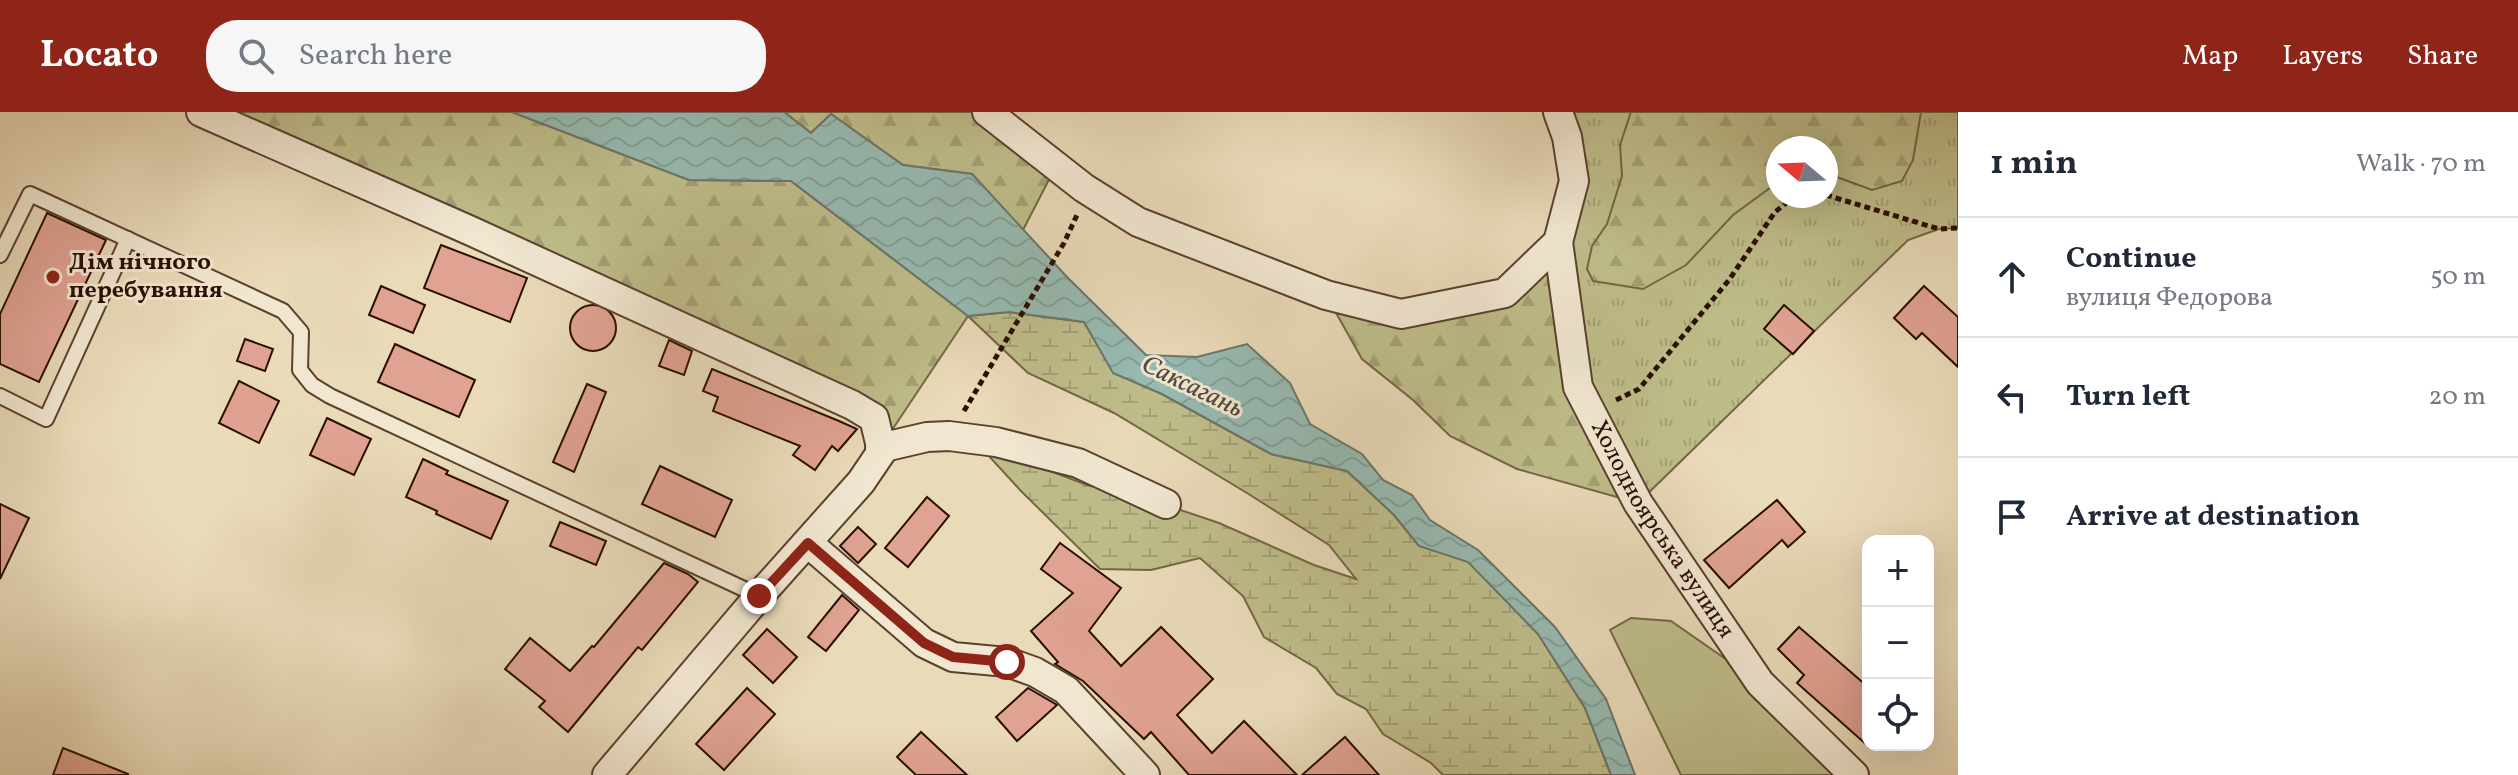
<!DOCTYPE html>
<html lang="en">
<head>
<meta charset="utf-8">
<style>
	:root { --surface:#fff; --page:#f6f6f7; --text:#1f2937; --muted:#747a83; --line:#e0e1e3; --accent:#8f2418 }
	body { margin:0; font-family:Vollkorn,serif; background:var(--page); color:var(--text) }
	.controls { position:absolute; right:24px; bottom:24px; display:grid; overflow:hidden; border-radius:16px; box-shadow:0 8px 32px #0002 }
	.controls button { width:72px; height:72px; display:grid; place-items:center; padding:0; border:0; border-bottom:2px solid var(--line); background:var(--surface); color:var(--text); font:40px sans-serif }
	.compass { position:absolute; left:1766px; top:24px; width:72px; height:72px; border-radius:50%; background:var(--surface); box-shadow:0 8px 32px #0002; rotate:289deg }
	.stop { position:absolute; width:24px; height:24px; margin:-18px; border:6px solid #8f2418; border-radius:50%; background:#fff }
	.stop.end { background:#8f2418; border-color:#fff; box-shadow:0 2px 8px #0008 }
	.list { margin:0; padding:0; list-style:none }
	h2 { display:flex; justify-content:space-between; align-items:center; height:104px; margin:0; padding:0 32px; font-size:34px }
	h2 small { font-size:26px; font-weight:400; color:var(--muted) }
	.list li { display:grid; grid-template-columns:52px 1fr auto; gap:24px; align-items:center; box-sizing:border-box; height:120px; padding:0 32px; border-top:2px solid var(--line) }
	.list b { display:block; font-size:30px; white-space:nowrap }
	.list p { margin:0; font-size:26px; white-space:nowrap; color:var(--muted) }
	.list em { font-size:26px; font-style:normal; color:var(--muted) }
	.icon { flex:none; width:44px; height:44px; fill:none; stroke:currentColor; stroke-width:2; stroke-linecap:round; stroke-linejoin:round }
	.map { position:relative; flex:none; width:1958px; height:663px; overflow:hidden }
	header { display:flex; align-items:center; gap:48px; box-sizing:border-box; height:112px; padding:0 40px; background:var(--accent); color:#fff }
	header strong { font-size:38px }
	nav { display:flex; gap:44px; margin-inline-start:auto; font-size:28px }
	.search { width:560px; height:72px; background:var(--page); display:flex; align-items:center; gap:20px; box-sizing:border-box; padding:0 28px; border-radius:32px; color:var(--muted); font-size:30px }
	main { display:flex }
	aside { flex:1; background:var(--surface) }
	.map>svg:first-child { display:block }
	.grass { fill:url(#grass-tufts); stroke:#746645; stroke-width:2; fill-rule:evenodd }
	.forest { fill:url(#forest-firs); stroke:#746645; stroke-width:2 }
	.wetland { fill:url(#wetland-marsh); stroke:#746645; stroke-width:2 }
	.garden { fill:#bebd8a; stroke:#746645; stroke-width:2 }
	.water { fill:url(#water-waves); stroke:#6c756a; stroke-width:2 }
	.building { fill:#e0a292; stroke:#2b0e00; stroke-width:2 }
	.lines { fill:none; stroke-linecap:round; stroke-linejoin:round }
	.service-casing { stroke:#5a412e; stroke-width:18 }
	.minor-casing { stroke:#5a412e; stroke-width:32 }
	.path { stroke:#2b0e00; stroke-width:5; stroke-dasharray:6 4; stroke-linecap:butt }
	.service { stroke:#f1e7d1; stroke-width:14 }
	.minor { stroke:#f1e7d1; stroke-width:28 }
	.route { stroke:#8f2418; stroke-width:10 }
	.poi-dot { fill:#8f2418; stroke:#f1e7d1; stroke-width:3 }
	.labels { text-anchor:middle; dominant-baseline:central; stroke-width:6; stroke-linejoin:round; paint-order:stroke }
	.poi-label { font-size:24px; font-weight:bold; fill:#2b0e00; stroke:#f1e7d1; text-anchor:start }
	.street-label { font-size:24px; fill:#2b0e00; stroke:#f1e7d1 }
	.water-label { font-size:26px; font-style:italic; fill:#514a3e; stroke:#f1e7d1 }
</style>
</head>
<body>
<header>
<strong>Locato</strong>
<div class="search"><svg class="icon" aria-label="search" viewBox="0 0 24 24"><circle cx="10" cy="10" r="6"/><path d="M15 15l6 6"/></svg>Search here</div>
<nav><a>Map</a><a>Layers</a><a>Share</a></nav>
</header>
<main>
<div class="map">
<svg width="1958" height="663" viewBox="0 0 1958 663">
	<defs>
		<pattern id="grass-tufts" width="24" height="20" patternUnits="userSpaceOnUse" patternTransform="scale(2)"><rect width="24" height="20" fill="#bebd8a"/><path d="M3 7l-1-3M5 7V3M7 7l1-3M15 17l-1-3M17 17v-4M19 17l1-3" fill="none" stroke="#a3a175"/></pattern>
		<pattern id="forest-firs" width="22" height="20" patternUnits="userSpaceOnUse" patternTransform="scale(2)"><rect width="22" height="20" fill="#bebd8a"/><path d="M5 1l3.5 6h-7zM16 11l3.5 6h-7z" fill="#a3a175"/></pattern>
		<pattern id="wetland-marsh" width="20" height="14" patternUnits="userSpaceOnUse" patternTransform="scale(2)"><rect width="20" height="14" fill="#bebd8a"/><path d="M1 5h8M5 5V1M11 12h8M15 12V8" fill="none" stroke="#a3a175"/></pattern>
		<pattern id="water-waves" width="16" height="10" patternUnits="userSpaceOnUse" patternTransform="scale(2)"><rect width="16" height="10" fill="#97bab1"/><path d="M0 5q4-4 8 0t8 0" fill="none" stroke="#829f96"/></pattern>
	</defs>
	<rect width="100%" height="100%" fill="#e9dab8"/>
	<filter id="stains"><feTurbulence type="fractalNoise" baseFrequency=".0025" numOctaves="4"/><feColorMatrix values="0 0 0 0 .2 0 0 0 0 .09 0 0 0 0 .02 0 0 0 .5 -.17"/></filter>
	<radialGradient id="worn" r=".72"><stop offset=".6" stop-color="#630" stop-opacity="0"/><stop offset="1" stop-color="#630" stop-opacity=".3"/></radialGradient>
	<path class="grass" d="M1559,0H1958V116L1939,117L1908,128L1638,391L1578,275L1558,130L1574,69ZM1778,36H1826V84H1778Z"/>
	<g class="forest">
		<polygon points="201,0 512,0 689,68 791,69 968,204 880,336 874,306"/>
		<polygon points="784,0 987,0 1056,54 1023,118 972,62 903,53 831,2 811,21"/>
		<polygon points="1631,0 1921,0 1913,48 1902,69 1872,78 1826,61 1826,36 1778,36 1778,70 1733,103 1686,153 1643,177 1593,169 1587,157 1592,134 1607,112 1622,64 1620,33"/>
		<polygon points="1558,130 1578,275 1638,391 1517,357 1450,324 1413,288 1362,247 1326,183 1401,202 1505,181"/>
	</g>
	<polygon class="wetland" points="1009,200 1084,210 1114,261 1162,282 1271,342 1347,359 1394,403 1419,434 1468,449 1538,522 1585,596 1611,663 1443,663 1431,651 1383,622 1366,597 1337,582 1316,556 1264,525 1243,484 1200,446 1151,458 1100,457 1021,379 977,331 1087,373 1151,388 1219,411 1314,453 1356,467 1329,433 1247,381 1114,301 1028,261 968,204"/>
	<polygon class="garden" points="1631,506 1671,509 1760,571 1854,663 1681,663 1610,518"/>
	<polygon class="water" points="512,0 784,0 811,21 831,2 903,53 972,62 1067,165 1146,243 1197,245 1247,232 1290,271 1310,312 1362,342 1383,368 1412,383 1430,408 1478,438 1555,515 1606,587 1635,663 1611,663 1585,596 1538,522 1468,450 1419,434 1394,403 1347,359 1271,342 1162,282 1113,261 1084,210 1009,200 968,204 791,69 689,68"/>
	<g class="building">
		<polygon points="47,101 106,128 39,270 0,252 0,202"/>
		<polygon points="441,133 527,166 510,210 424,176"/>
		<polygon points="381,174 425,193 413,221 369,203"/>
		<polygon points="1924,174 1958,205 1958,255 1922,221 1916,227 1894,206"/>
		<polygon points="1784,193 1814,219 1793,242 1764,217"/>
		<circle cx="593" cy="216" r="23"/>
		<polygon points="245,227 273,237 265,259 237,249"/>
		<polygon points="669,228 692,239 684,263 659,254"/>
		<polygon points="395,232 475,268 459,305 378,270"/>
		<polygon points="712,257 839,309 857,317 838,339 832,334 815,358 793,343 800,334 713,299 718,285 703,279"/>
		<polygon points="239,269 279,289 259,331 219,311"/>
		<polygon points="587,272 606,280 574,360 553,350"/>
		<polygon points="327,306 371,327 354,363 310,343"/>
		<polygon points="423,347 448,359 446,362 508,389 491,427 436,402 437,399 406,385"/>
		<polygon points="660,354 732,388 715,425 642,392"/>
		<polygon points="927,385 949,404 908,455 885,436"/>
		<polygon points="1777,388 1805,420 1788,435 1782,428 1729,476 1704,448"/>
		<polygon points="0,392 29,406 0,467"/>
		<polygon points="560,410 606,429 596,453 550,434"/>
		<polygon points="858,415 876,432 858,451 840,434"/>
		<polygon points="1060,431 1121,476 1089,519 1121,554 1161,515 1213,567 1177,603 1212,641 1244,609 1297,663 1189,663 1151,620 1144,627 1083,569 1055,552 1058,550 1031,519 1073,481 1041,457"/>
		<polygon points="664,451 688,462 698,470 642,538 638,535 568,620 539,595 545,589 505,557 530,526 570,559 592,534 594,535"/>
		<polygon points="842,483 859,498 826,539 808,525"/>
		<polygon points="1799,515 1868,575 1868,634 1797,571 1804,563 1778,537"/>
		<polygon points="767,517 797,545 773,571 743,543"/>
		<polygon points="747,576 775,602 724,658 696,632"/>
		<polygon points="1028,576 1057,593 1017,629 996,605"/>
		<polygon points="921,620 967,663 916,663 897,645"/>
		<polygon points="1345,625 1379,663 1302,663"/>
		<polygon points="63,636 128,662 128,663 53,663"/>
	</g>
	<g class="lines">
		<defs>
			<g id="service">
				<polyline points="0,143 30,82 283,199 301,220 300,258 312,273 330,284 759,484"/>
				<polyline points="0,284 46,307 128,127"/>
			</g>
			<g id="minor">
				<polyline points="201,0 471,119 852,293 874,306 882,339 861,370 759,484 607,663"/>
				<polyline points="987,0 1084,76 1138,110 1326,183 1401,202 1505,181 1558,130 1574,69 1567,25 1558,0"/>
				<path id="s1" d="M1558,130L1578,275L1638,391L1760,571L1854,663"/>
				<polyline points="880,336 927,325 949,324 996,330 1078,351 1166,392"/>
				<polyline points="808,431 924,531 953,545 1007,550 1035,560 1066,578 1145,663"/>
			</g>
		</defs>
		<use href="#service" class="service-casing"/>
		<use href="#minor" class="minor-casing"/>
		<g class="path">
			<polyline points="1826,83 1939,117 1958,116"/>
			<polyline points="1616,288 1639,277 1729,168 1775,100 1795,84"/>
			<polyline points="964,299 1064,131 1077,103"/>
		</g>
		<use href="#service" class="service"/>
		<use href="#minor" class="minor"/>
	</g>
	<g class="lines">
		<polyline class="route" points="759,484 808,431 924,531 953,545 1007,550"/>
	</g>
	<circle class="poi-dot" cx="53" cy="165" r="8"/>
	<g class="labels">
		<g class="poi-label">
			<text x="69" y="151">Дім нічного<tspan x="69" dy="28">перебування</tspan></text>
		</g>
		<g class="street-label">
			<text stroke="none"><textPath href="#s1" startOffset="312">Холодноярська вулиця</textPath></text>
		</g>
		<g class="water-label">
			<text transform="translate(1192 275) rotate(26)">Саксагань</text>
		</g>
	</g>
	<rect width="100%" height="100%" filter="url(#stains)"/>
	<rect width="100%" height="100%" fill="url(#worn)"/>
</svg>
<div class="controls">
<button>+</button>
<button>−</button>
<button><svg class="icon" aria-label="locate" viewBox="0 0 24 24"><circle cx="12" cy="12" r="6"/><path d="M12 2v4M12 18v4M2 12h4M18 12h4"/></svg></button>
</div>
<svg class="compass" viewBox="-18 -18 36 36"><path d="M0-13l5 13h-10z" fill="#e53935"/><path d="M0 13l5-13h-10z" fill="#747a83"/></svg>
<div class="stop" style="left:1007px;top:550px"></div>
<div class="stop end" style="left:759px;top:484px"></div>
</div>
<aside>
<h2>1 min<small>Walk · 70 m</small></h2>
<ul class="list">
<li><svg class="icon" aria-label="ahead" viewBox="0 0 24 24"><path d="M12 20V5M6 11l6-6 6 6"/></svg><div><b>Continue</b><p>вулиця Федорова</p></div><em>50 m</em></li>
<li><svg class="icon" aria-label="left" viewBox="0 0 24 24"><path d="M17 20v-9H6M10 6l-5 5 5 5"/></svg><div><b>Turn left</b></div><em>20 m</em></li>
<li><svg class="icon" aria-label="arrive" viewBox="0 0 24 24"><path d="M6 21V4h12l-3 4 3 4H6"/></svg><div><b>Arrive at destination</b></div></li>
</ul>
</aside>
</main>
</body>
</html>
